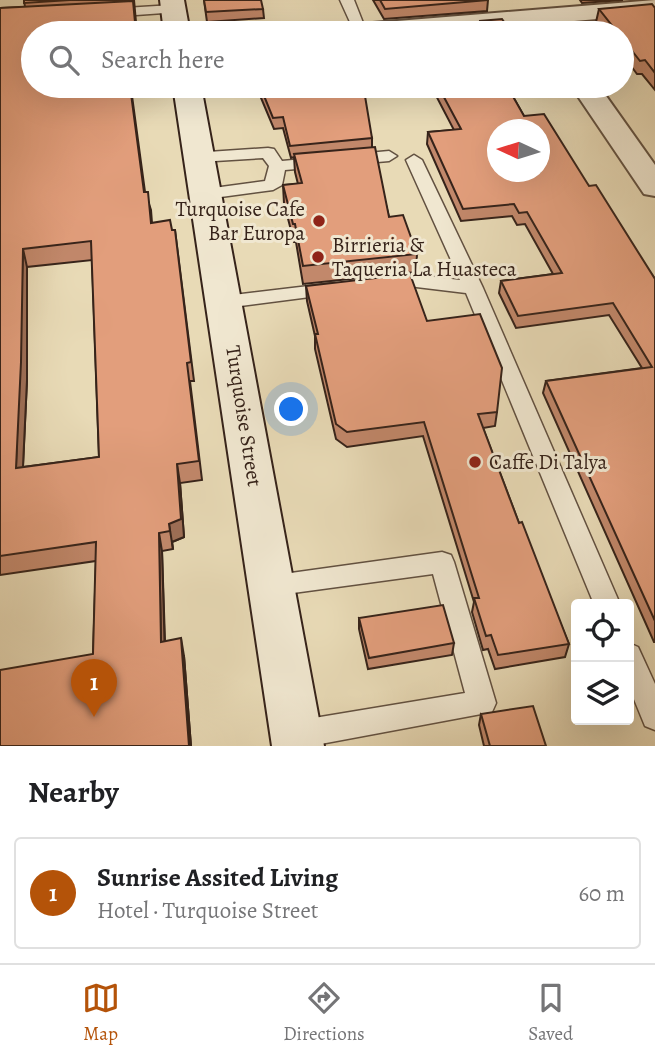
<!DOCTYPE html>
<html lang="en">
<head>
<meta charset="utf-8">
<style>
  body { margin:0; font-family:Alegreya,serif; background:#f6f6f6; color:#202124 }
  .controls { position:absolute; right:21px; bottom:21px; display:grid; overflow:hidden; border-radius:7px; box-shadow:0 7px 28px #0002 }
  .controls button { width:63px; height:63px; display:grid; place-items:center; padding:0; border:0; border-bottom:2px solid #e0e0e0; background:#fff; color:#202124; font:35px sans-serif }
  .compass { position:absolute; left:487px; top:119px; width:63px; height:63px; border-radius:50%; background:#fff; box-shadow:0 7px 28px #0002; rotate:274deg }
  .you { position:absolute; left:292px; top:410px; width:24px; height:24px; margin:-18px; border:5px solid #fff; border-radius:50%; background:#1a73e8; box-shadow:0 0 0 10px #1a73e833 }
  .badge { display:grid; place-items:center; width:46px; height:46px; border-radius:50%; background:#b45309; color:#fff; font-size:23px; font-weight:700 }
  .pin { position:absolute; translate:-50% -58px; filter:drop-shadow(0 2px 4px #0008) }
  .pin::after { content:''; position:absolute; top:37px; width:24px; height:21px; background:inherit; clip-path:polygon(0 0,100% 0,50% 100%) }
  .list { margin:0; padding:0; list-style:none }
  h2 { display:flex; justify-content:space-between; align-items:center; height:91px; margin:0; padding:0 28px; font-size:30px }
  h2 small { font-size:23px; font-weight:400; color:#757577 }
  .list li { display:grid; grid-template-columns:46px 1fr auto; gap:21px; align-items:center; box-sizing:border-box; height:112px; margin:0 14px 14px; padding:0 14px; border:2px solid #e0e0e0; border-radius:7px }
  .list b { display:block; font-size:26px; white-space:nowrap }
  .list p { margin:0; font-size:23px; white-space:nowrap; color:#757577 }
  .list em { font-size:23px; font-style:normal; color:#757577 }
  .icon { flex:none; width:38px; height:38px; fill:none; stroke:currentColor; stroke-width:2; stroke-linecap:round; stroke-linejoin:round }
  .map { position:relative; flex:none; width:655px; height:746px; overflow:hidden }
  .search { position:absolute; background:#fff; box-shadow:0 7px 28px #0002; left:21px; right:21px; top:21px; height:77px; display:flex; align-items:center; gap:18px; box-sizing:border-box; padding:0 24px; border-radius:38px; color:#757577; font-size:26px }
  .sheet { height:217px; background:#fff }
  nav { display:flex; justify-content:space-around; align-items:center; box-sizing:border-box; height:98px; border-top:2px solid #e0e0e0; background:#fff; font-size:19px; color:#757577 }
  nav a { display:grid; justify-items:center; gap:4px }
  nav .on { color:#b45309 }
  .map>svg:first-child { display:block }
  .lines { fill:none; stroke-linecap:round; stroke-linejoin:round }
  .service-casing { stroke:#625141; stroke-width:3 }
  .minor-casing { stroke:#625141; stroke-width:4 }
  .secondary-casing { stroke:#36231a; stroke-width:4 }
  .service { fill:#f0e7d0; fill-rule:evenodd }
  .minor { fill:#f0e7d0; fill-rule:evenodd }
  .secondary { fill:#f0e7d0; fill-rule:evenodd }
  .wall { fill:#c2886b; stroke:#36231a; stroke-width:2; fill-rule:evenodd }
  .shaded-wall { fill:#9e6f57; stroke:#36231a; stroke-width:2 }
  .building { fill:#e29e7c; stroke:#36231a; stroke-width:2; fill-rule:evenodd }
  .poi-dot { fill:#8f2418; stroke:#f0e7d0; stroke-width:2.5 }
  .labels { text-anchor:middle; stroke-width:6; stroke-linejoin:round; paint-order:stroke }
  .poi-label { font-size:21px; fill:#36231a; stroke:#f0e7d0; text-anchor:start }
  .street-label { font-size:21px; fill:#36231a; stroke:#f0e7d0 }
</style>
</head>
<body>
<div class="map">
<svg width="655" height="746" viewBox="0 0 655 746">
  <rect width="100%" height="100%" fill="#e8dab6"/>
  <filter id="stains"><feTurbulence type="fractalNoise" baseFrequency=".00286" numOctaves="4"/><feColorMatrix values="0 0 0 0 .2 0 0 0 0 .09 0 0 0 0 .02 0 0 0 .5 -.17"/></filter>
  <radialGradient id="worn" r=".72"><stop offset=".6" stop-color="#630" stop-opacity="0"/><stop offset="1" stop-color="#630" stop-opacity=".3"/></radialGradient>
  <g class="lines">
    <!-- service casing -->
    <g class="service-casing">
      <path id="service" d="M340 0H354L367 33H355Z
        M173 5 180 9 178 12 108 17 101 13 108 9Z
        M268 148 274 149 282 161 389 151 397 156 389 161 285 170 282 185 273 190 206 199 197 194 206 189 265 181 269 166 263 158 199 162 193 161 191 157 193 153Z
        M414 155 422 160 483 288 620 604H594L466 293 408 286 377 287 374 283 377 279 408 274 460 280 406 160Z
        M334 283 341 285 344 289 341 293 225 308 218 307 215 302 218 297 225 296Z
        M442 552 451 555 454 562 496 703 492 712 310 746 286 745 282 735 286 725 296 721 465 693 433 574 271 596 262 593 258 585 262 577Z
        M629 643 638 647 655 684V730L645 726 629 687Z"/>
    </g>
    <!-- minor casing -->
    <g class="minor-casing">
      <path id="minor" d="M655 0V14L436 33H335L339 28 348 25Z
        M571 86H599L655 165V196L644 194Z"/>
    </g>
    <!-- secondary casing -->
    <g class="secondary-casing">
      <path id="secondary" d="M160 0H184L190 33H164Z
        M173 86H201L324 746H272Z"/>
    </g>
    <!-- service -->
    <use href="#service" class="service"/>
    <!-- minor -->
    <use href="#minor" class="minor"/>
    <!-- secondary -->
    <use href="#secondary" class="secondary"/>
  </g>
  <!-- wall -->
  <path class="wall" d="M24 0H134L137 33H33V86H147L148 95 132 96 145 192 151 210 152 223 172 230H175L194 381H190L202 480 180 483 184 537 172 542 173 549 162 551 165 641 184 656 191 746H0L93 654 96 561 0 575V8L25 7ZM92 260 99 457 23 467 27 380V267Z
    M204 0 263 9 264 18 207 22Z
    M373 0H488L487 11 384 19Z
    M580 0H623L582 3Z
    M655 8V90L642 74H637L622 54V33H605L596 22 599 9Z
    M256 86H347L372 138V148L389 217 417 254 416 272 303 284 296 242H294L284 203 283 185 298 184 295 172 294 157 291 158 283 128 274 129Z
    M431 86H507L524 116 589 186 655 279V642H654L543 393 546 381 642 368 609 315 516 328 499 293 501 281 553 274 525 224 517 225 512 216 461 221 427 144 428 132 454 130Z
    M306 286 427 321 497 412 495 426 483 428 519 523 569 644 565 657 495 669 488 649 483 650 472 612 474 602 423 436 347 447 336 439 315 349V336L307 301Z
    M359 618 454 643 452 655 368 669 359 629Z
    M481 714 546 746H484L479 725Z"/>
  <!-- shaded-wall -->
  <path class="shaded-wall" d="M23 249 27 267V380L22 487 16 468Z
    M177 464 180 483 184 537 172 542 173 549 169 524Z
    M159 533 162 551 165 659 161 642Z
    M181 638 184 656 191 746H189Z"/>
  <!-- building -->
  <path class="building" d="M24 0H70L24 3Z
    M204 0H261L263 9 206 12Z
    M380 0H488L385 9Z
    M133 1 136 33H33V86H130L144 192H148L151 223 170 220 172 230H175L191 362 187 363 199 461 177 464 181 519 169 524 170 531 159 533 161 642 181 638 189 746H0V670L93 654 96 542 0 556V8ZM91 241 99 457 16 468 21 362 23 249Z
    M652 4 655 8V73L645 60 640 61 622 38V33H618L599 9Z
    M502 19 512 33H481L480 21Z
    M260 86H347L349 90H364L372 138 290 146 283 117 273 118Z
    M438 86H507L524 116 544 114 589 186 596 185 655 279V621L546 381 652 367 613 303 518 316 501 281 562 273 527 212 519 213 514 204 463 209 428 132 461 129ZM498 130H540V172H498Z
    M375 147 389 217 403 215 417 254 303 266 295 224H293L283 185 302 183 294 154Z
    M410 274 427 321 480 314 502 368 497 412 478 414 519 523 522 522 569 644 498 655 491 635 486 636 474 598H479L424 422 347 432 336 424 315 334H318L306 286Z
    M443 605 454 643 369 658 359 618Z
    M533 706 546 746H490L481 714Z"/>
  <!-- markers -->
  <g class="poi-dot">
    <circle cx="319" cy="221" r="7"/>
    <circle cx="318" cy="257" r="7"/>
    <circle cx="475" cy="462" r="7"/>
  </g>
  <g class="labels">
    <!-- poi labels -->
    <g class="poi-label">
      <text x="305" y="216" text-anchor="end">Turquoise Cafe<tspan x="305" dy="24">Bar Europa</tspan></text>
      <text x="332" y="252">Birrieria &amp;<tspan x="332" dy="24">Taqueria La Huasteca</tspan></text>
      <text x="489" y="469">Caffe Di Talya</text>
    </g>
    <!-- street labels -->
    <g class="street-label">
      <text transform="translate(244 416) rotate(81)" y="7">Turquoise Street</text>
    </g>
  </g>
  <rect width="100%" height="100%" filter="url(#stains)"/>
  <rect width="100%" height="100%" fill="url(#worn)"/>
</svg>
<div class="controls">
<button><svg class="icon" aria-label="locate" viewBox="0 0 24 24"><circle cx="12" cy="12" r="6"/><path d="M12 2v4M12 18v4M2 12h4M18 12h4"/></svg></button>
<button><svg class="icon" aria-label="layers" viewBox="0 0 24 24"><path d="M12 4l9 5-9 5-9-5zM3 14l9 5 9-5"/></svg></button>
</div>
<svg class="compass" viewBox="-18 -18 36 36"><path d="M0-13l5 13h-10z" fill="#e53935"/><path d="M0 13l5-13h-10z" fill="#757577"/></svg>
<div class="you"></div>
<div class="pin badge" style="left:94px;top:717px">1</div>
<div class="search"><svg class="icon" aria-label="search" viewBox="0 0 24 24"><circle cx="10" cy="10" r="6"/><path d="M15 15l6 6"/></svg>Search here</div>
</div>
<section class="sheet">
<h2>Nearby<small></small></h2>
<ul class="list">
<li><span class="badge">1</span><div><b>Sunrise Assited Living</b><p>Hotel · Turquoise Street</p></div><em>60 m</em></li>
</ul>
</section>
<nav>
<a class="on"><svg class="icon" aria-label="map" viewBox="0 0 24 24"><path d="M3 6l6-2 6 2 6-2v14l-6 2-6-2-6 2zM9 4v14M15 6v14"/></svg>Map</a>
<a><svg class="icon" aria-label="directions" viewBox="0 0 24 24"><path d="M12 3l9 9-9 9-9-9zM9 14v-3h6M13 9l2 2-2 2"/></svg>Directions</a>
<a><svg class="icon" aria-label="saved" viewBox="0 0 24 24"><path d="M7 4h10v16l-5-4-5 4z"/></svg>Saved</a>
</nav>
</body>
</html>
